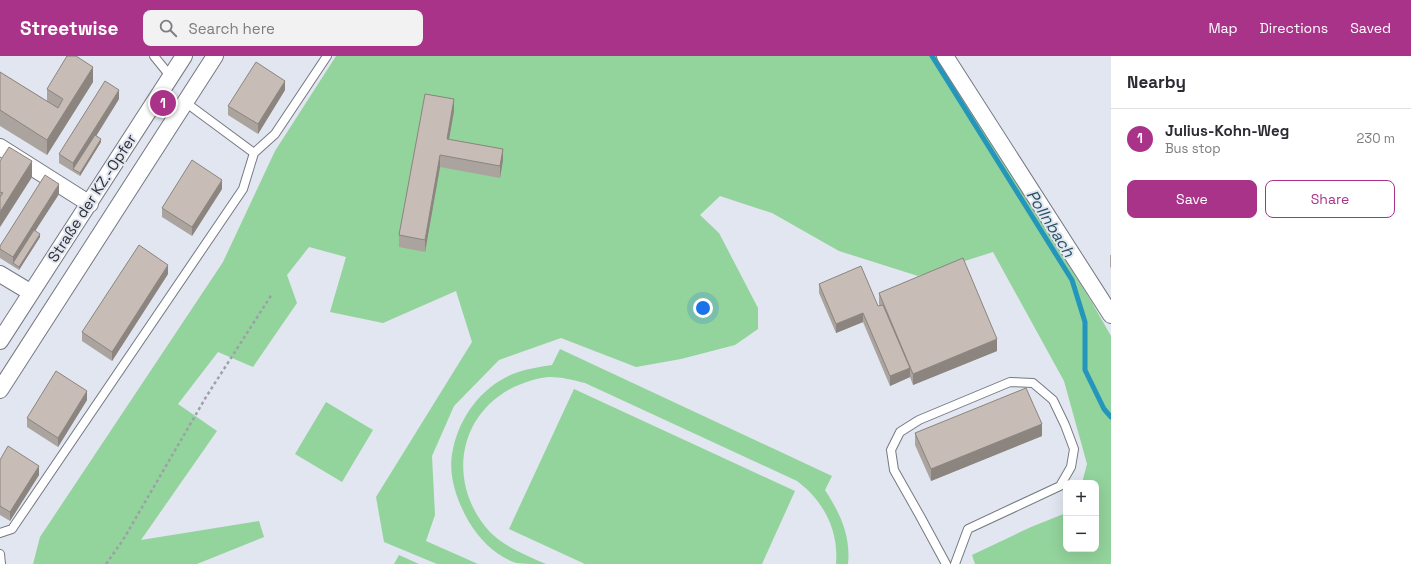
<!DOCTYPE html>
<html lang="en">
<head>
<meta charset="utf-8">
<style>
  body { margin:0; font-family:"Space Grotesk",sans-serif; background:#f2f2f3; color:#2b2b33 }
  .controls { position:absolute; right:12px; bottom:12px; display:grid; overflow:hidden; border-radius:8px; box-shadow:0 4px 16px #0002 }
  .controls button { width:36px; height:36px; display:grid; place-items:center; padding:0; border:0; border-bottom:1px solid #e1e1e2; background:#fff; color:#2b2b33; font:20px sans-serif }
  .you { position:absolute; left:703px; top:252px; width:14px; height:14px; margin:-10px; border:3px solid #fff; border-radius:50%; background:#1a73e8; box-shadow:0 0 0 6px #1a73e833 }
  .badge { display:grid; place-items:center; width:26px; height:26px; border-radius:50%; background:#aa338a; color:#fff; font-size:13px; font-weight:700 }
  .pin { position:absolute; translate:-50% -50%; border:2px solid #fff; box-shadow:0 1px 4px #0006 }
  .list { margin:0; padding:0; list-style:none }
  h2 { display:flex; justify-content:space-between; align-items:center; height:52px; margin:0; padding:0 16px; font-size:17px }
  h2 small { font-size:13px; font-weight:400; color:#7c7c81 }
  .list li { display:grid; grid-template-columns:26px 1fr auto; gap:12px; align-items:center; box-sizing:border-box; height:60px; padding:0 16px; border-top:1px solid #e1e1e2 }
  .list b { display:block; font-size:15px; white-space:nowrap }
  .list p { margin:0; font-size:13px; white-space:nowrap; color:#7c7c81 }
  .list em { font-size:13px; font-style:normal; color:#7c7c81 }
  .actions { display:flex; gap:8px; padding:12px 16px }
  .actions a { flex:1; padding:9px 0; border:1px solid #aa338a; border-radius:8px; text-align:center; font-size:14px; color:#aa338a }
  .actions .main { background:#aa338a; color:#fff }
  .icon { flex:none; width:22px; height:22px; fill:none; stroke:currentColor; stroke-width:2; stroke-linecap:round; stroke-linejoin:round }
  .map { position:relative; flex:none; width:1111px; height:508px; overflow:hidden }
  header { display:flex; align-items:center; gap:24px; box-sizing:border-box; height:56px; padding:0 20px; background:#aa338a; color:#fff }
  header strong { font-size:19px }
  nav { display:flex; gap:22px; margin-inline-start:auto; font-size:14px }
  .search { width:280px; height:36px; background:#f2f2f3; display:flex; align-items:center; gap:10px; box-sizing:border-box; padding:0 14px; border-radius:8px; color:#7c7c81; font-size:15px }
  main { display:flex }
  aside { flex:1; background:#fff }
  .map>svg:first-child { display:block }
  .green { fill:#93d39c }
  .lines { fill:none; stroke-linecap:round; stroke-linejoin:round }
  .stream { stroke:#2596bb; stroke-width:5 }
  .service-casing { stroke:#767982; stroke-width:10 }
  .minor-casing { stroke:#767982; stroke-width:18 }
  .path { stroke:#9da0a8; stroke-width:2.5; stroke-dasharray:3 3; stroke-linecap:butt }
  .service { stroke:#fff; stroke-width:8 }
  .minor { stroke:#fff; stroke-width:16 }
  .wall { fill:#aba39d }
  .shaded-wall { fill:#8b847f }
  .building { fill:#c7bdb6; stroke:#8b847f }
  .labels { text-anchor:middle; stroke-width:4; stroke-linejoin:round; paint-order:stroke }
  .street-label { font-size:15px; fill:#2d2f33; stroke:#e2e6f0 }
  .water-label { font-size:16px; font-style:italic; fill:#245061; stroke:#e2e6f0 }
</style>
</head>
<body>
<header>
<strong>Streetwise</strong>
<div class="search"><svg class="icon" aria-label="search" viewBox="0 0 24 24"><circle cx="10" cy="10" r="6"/><path d="M15 15l6 6"/></svg>Search here</div>
<nav><a>Map</a><a>Directions</a><a>Saved</a></nav>
</header>
<main>
<div class="map">
<svg width="1111" height="508" viewBox="0 0 1111 508">
  <rect width="100%" height="100%" fill="#e2e6f0"/>
  <!-- green -->
  <path class="green" d="M336 0H939L1091 245 1111 280V508H975L972 499 1031 471 1066 457V493H1096V427H1082L1087 408 1064 325 993 196 918 220 839 195 772 157 720 140 700 159 719 177 758 252V273L735 289 681 303 636 311 561 282 499 304 454 350 432 400 435 459 426 485 478 508H437L384 486 376 441 472 286 456 235 383 267 330 256 346 201 309 191 287 219 297 247 253 311 218 296 178 348 217 375 141 484 259 465 264 481 197 508H33L40 481 223 206 275 95Z
    M560 293 832 420 825 434C840 457 851 480 848 508H836C839 475 824 445 797 425L585 327C573 324 562 321 549 321 537 322 525 326 514 331 457 359 447 428 489 475 504 491 526 499 546 508 537 508 525 508 516 507 496 500 480 484 469 466 457 445 447 418 453 393 460 360 482 331 513 318 525 313 539 311 552 309Z
    M574 333 795 435 762 508H585L509 473Z
    M326 346 373 374 342 426 295 398Z
    M399 499 419 508H394Z"/>
  <g class="lines">
    <!-- stream -->
    <path class="stream" d="M932 0 1072 224 1085 266V314L1104 353 1111 361"/>
    <!-- service casing -->
    <g class="service-casing">
      <path id="service" d="M154 0 171 21
        M185 46 254 97
        M0 477 12 473 243 133 254 97 275 78 327 0
        M0 498 1 508
        M946 508 920 460 894 414 891 394 900 376 919 364 1010 326 1033 327 1053 344 1065 369 1074 393 1071 411 1060 430 968 473 955 508"/>
    </g>
    <!-- minor casing -->
    <g class="minor-casing">
      <path id="minor" d="M945 0 1111 259
        M0 91 90 148
        M0 218 30 236
        M0 285 184 0
        M0 334 215 0"/>
    </g>
    <!-- path -->
    <path class="path" d="M106 508 123 484 206 341 272 238"/>
    <!-- service -->
    <use href="#service" class="service"/>
    <!-- minor -->
    <use href="#minor" class="minor"/>
  </g>
  <!-- wall -->
  <path class="wall" d="M0 16 47 45V33L93 26 47 99 0 70Z
    M285 34 258 78 228 59V50Z
    M119 43 96 80 101 86 80 120 59 107V98Z
    M454 55 449 83 503 104 500 122 440 111 425 196 399 191V179Z
    M0 105 32 121 0 171Z
    M222 133 192 180 162 161V152Z
    M59 138 35 174 40 181 19 214 0 202V190Z
    M1110 199H1111V212L1110 211Z
    M168 218 112 305 82 285V276Z
    M819 228 878 250H880L879 248V237L997 295 913 329 910 321 890 330 863 266 836 277 819 237Z
    M87 344 58 391 27 371V362Z
    M915 377 1042 380 931 425 915 389Z
    M0 404 39 419 10 465 0 459Z"/>
  <!-- shaded-wall -->
  <path class="shaded-wall" d="M93 11V26L47 99V84Z
    M285 25V34L258 78V68Z
    M119 34V43L75 114 73 113V107Z
    M454 43V55L447 94V83Z
    M101 83V86L80 120V117Z
    M503 93V104L500 122V110Z
    M440 99V111L425 196V184Z
    M32 105V121L0 171V156Z
    M222 124V133L192 180V171Z
    M59 128V138L14 208 13 207V201Z
    M40 178V181L19 214V211Z
    M168 209V218L112 305V296Z
    M863 257V266L836 277V268Z
    M997 283V295L913 329V318Z
    M910 312V321L890 330V320Z
    M87 335V344L58 391V382Z
    M1042 368V380L931 425V413Z
    M39 410V419L10 465V456Z"/>
  <!-- building -->
  <path class="building" d="M67 0H76L93 11 47 84 0 54V16L58 52 63 43 47 33Z
    M256 6 285 25 258 68 228 50Z
    M105 25 119 34 73 107 59 98Z
    M425 38 454 43 447 83 503 93 500 110 440 99 425 184 399 179Z
    M95 79 101 83 80 117 73 113Z
    M9 91 32 105 0 156V141L3 137 0 136V105Z
    M192 104 222 124 192 171 162 152Z
    M45 119 59 128 13 201 0 193V190Z
    M34 174 40 178 19 211 13 207Z
    M139 189 168 209 112 296 82 276Z
    M963 202 997 283 913 318 879 237Z
    M861 210 878 250 883 249 910 312 890 320 863 257 836 268 819 228Z
    M56 315 87 335 58 382 27 362Z
    M1026 332 1042 368 931 413 915 377Z
    M8 390 39 410 10 456 0 450V404Z"/>
  <g class="labels">
    <!-- street labels -->
    <g class="street-label">
      <text transform="translate(92 142) rotate(-57)" y="5">Straße der KZ.-Opfer</text>
    </g>
    <!-- water labels -->
    <g class="water-label">
      <text transform="translate(1051 167) rotate(58)" y="6">Pollnbach</text>
    </g>
  </g>
</svg>
<div class="controls">
<button>+</button>
<button>−</button>
</div>
<div class="you"></div>
<div class="pin badge" style="left:163px;top:47px">1</div>
</div>
<aside>
<h2>Nearby<small></small></h2>
<ul class="list">
<li><span class="badge">1</span><div><b>Julius-Kohn-Weg</b><p>Bus stop</p></div><em>230 m</em></li>
</ul>
<div class="actions"><a class="main">Save</a><a>Share</a></div>
</aside>
</main>
</body>
</html>
